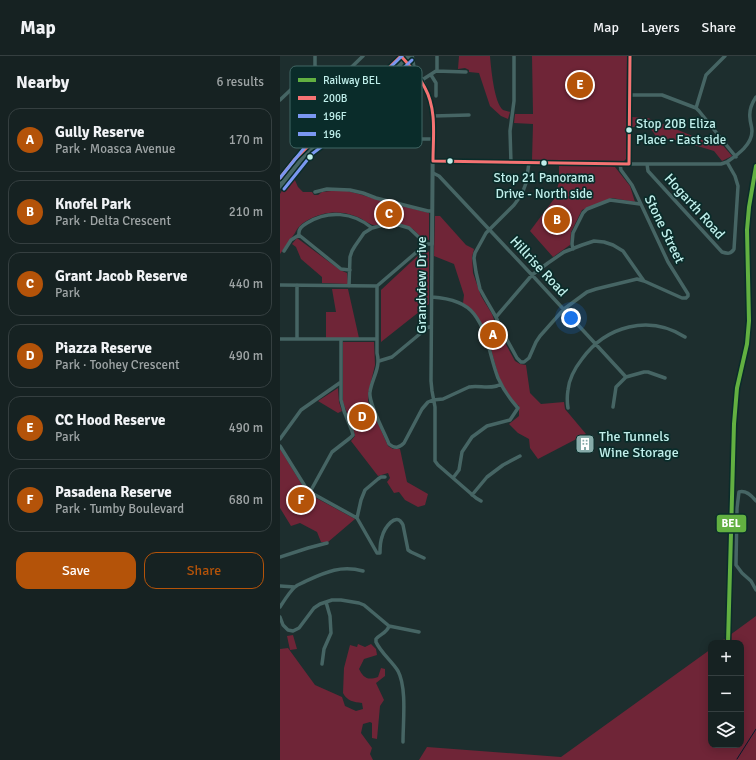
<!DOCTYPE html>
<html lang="en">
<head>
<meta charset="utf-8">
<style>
  body { margin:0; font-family:Signika,sans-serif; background:#232f2f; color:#f1f3f6 }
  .controls { position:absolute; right:12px; bottom:12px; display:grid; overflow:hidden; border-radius:8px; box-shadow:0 2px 10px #0003 }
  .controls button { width:36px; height:36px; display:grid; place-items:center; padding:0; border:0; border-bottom:1px solid #353f40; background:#162222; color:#f1f3f6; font:20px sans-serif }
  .you { position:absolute; left:291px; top:262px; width:14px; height:14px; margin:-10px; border:3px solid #fff; border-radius:50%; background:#1a73e8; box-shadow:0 0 0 6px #1a73e833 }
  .badge { display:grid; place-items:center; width:26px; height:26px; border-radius:50%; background:#b45309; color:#fff; font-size:13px; font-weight:700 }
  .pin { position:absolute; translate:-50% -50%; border:2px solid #fff; box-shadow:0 1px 4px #0006 }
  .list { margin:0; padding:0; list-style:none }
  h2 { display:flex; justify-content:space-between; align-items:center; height:52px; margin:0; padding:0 16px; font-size:17px }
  h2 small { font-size:13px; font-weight:400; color:#9ea4a5 }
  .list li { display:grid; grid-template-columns:26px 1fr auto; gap:12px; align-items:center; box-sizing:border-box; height:64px; margin:0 8px 8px; padding:0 8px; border:1px solid #353f40; border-radius:12px }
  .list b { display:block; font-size:15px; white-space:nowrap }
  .list p { margin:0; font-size:13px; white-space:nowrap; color:#9ea4a5 }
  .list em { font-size:13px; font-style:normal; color:#9ea4a5 }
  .actions { display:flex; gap:8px; padding:12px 16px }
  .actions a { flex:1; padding:9px 0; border:1px solid #b45309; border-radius:12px; text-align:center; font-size:14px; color:#b45309 }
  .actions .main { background:#b45309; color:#fff }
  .icon { flex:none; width:22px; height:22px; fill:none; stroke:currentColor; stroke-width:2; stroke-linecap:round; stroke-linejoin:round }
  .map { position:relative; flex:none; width:476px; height:704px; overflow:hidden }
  header { display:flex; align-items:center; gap:24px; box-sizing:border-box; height:56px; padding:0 20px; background:#162222; border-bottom:1px solid #353f40 }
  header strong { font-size:19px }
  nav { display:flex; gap:22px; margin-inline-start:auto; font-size:14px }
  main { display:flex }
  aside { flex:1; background:#162222 }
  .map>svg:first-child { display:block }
  .green { fill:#6f2537 }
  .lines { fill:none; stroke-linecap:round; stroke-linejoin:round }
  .stream { stroke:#061a2d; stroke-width:1 }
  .minor { stroke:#466564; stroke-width:3.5 }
  .tertiary { stroke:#466564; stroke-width:4 }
  .secondary { stroke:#466564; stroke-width:5 }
  .bus-1-casing { stroke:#0a2c2a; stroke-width:6 }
  .bus-2-casing { stroke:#0a2c2a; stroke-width:6 }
  .bus-3-casing { stroke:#0a2c2a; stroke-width:6 }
  .bus-1 { stroke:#f57373; stroke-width:3 }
  .bus-2 { stroke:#7a97f1; stroke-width:3 }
  .bus-3 { stroke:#7a97f1; stroke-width:3 }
  .rail-1-casing { stroke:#0a2c2a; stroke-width:7 }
  .rail-1 { stroke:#62b041; stroke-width:4 }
  .bus-dot { fill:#c0efeb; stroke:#0a2c2a; stroke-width:1.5 }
  .labels { text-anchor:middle; stroke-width:3.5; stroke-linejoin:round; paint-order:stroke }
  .bus-label { font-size:13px; fill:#c0efeb; stroke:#0a2c2a; text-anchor:start }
  .street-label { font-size:14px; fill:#c0efeb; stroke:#0a2c2a }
  .poi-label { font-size:14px; fill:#c0efeb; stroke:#0a2c2a; text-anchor:start }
  .key { fill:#0a2c2a; stroke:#416664; stroke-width:1 }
  .key-label { font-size:11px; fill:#c0efeb }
  .line-badge { stroke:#0a2c2a; stroke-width:1.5 }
  .badge-label { font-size:11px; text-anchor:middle; font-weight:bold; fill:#fff }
</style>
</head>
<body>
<header>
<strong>Map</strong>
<nav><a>Map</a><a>Layers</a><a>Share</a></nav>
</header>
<main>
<aside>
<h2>Nearby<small>6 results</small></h2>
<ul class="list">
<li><span class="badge">A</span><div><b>Gully Reserve</b><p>Park · Moasca Avenue</p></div><em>170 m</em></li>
<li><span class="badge">B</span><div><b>Knofel Park</b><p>Park · Delta Crescent</p></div><em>210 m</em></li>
<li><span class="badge">C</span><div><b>Grant Jacob Reserve</b><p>Park</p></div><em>440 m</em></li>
<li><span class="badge">D</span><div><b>Piazza Reserve</b><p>Park · Toohey Crescent</p></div><em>490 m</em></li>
<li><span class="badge">E</span><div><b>CC Hood Reserve</b><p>Park</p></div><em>490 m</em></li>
<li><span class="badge">F</span><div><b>Pasadena Reserve</b><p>Park · Tumby Boulevard</p></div><em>680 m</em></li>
</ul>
<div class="actions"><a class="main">Save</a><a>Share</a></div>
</aside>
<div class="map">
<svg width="476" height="704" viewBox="0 0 476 704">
  <rect width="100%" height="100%" fill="#1d2e2e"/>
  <!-- green -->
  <path class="green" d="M179 0H210C211 11 214 47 223 54 225 55 228 55 230 56L228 63 221 60 210 50 199 17 189 16V14L185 12 178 13Z
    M252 0H347L346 103 344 105 252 104 253 68 234 67 235 58H253Z
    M352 61 368 62 435 89 439 85 452 100 442 105 434 95 401 85 376 81C370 68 365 71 352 71Z
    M279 110H330L335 111 350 130 355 146 332 142 302 154 291 176 290 189 273 201 250 175 274 143 279 126Z
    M13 120 18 131 23 136H32L34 139H38L42 136 51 135H67L79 138 95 143 149 157V184C138 183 137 173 127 170 120 167 113 166 106 167 102 168 98 170 94 169 90 169 80 161 75 160 59 154 42 156 28 164 22 167 18 171 15 177L0 198V138L4 131Z
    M155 160H160L186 189 194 193 192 201 193 217 201 240 212 258 217 272 235 305 240 308 246 309 250 337 261 348 284 346 285 353 306 378 258 403 250 392 249 383 238 377 229 368 239 360V350L232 344 227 337 219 322 209 286 192 255 183 247 184 239 174 208 154 200Z
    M17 182 60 214 67 217 68 228 42 227V221L21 203 16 191 12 188Z
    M145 193 149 196V248L101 286V234Z
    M52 233H68L79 282H46V256H56Z
    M63 286H94L95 309 89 334 88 345 108 390 113 393H120L127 426 148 438 145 449 138 451 125 444 119 436 114 437 107 426 110 422 108 417 98 420 71 385 75 380 74 376 63 346Z
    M58 332 59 346 62 355 58 357 38 345Z
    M0 393 27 437 75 463 48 486H41L37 476 20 467 11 470 0 452Z
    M476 560V704H139L147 691 281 701 431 593V689H461V587H439Z
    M13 579 17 593 10 594 7 580Z
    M78 588 85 591 91 588 96 593 97 599 84 603 79 613C83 621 87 625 98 621L101 612 105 613V620L96 627 104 644 100 650 97 683 92 682V667L90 666 83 668 81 677 92 692 90 698 93 704H0V593L8 592 35 629 62 641 65 650 76 655 83 653 82 647C74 646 67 645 63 637L64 612 70 589 77 591Z"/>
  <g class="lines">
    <!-- stream -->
    <path class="stream" d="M457 703 476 673"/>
    <!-- minor -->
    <path class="minor" d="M157 0V15
      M35 11 38 12 74 48
      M151 19 156 27V40
      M142 24 156 15 186 16
      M54 28 83 0
      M350 39H382L416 52 419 55 456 101
      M0 44 35 11V0
      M416 52 426 19 445 0
      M153 60 189 59
      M68 69 78 78 92 83H153
      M231 107 230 75 234 45V0
      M249 107 246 127 242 138 234 149 206 177 195 197 194 202 196 216 200 233 205 242 216 261 221 273 237 302 241 306H244L249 302 256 286 260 280 284 253 307 236 316 233 357 223 364 225 402 242H406L408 240V238L388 206 352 129 341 114 340 108
      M349 108H441L447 106
      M367 108 368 115 442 196C448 198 451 198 454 193L458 130 455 120 447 106C457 99 472 89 472 75 472 71 470 66 470 62 469 55 472 47 476 41
      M153 117 159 120 252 219 346 321
      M35 136 47 133 70 134 83 137 96 142 148 155H152
      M19 179 61 213 70 214
      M293 193 292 188 293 177 303 157 307 153 330 144 360 148
      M4 195 11 184 19 179C18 173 22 170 27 167 48 154 73 156 92 172
      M0 229 97 230 146 188H152L151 325 152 335 155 351V405L158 409 196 442 201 445
      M69 230 70 201 72 195 75 190 84 177 92 172 107 168 119 169 129 172 146 188
      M97 230V297C101 312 92 322 90 336 88 347 105 377 109 388 115 393 119 392 124 387L142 353 148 346 153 344 163 343 189 331C199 329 212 334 221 328
      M152 241C166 242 185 246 194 258 208 276 210 302 218 322 223 333 229 342 237 351L238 352 230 364 207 370 192 381 182 396 179 414 173 422
      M216 261 252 219 268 207 284 196 302 189 314 185 324 186 333 189 343 195 364 225
      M0 283H97
      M17 283V229
      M99 305 112 301 147 272 151 270
      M333 351 336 331 346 321 364 316H368L385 322
      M288 352C287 346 287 340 288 334 289 323 295 312 302 303 326 270 369 258 405 281
      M0 383 21 354 61 326
      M0 390 28 435 77 462 97 497H100C100 492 100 486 102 481 104 473 116 454 123 469L128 494 131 496 144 502
      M30 436 52 396 70 382 73 379 72 375 64 355 61 344V283
      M192 439 207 421 223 409 240 400
      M476 445C472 440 466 434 459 436L457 452 456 509 462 517 471 525 476 534
      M77 462 81 444 85 434 98 423 101 421H105
      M0 501 28 492 47 487
      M0 530 15 531
      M0 551C4 545 10 535 15 531 18 528 23 527 26 525 46 516 61 509 83 515
      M0 561 3 569 8 574 13 575 19 572 34 552 40 548 52 544H61L79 547 84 549 109 570 139 576
      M109 570C107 577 100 578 96 583V586C101 597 112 605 118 615 127 632 123 666 123 686
      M42 608 44 593 51 577 50 560 46 546"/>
    <!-- tertiary -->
    <path class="tertiary" d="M132 0 134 13
      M124 3 142 24 148 37 153 60 152 188
      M153 105 349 108 350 0"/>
    <!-- secondary -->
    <path class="secondary" d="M0 122 15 103 34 84 122 0
      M0 130 21 103 29 94 42 84 129 0"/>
    <!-- bus-1 casing -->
    <g class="bus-1-casing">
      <path id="bus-1" d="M153 105 349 108
        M349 108 350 0
        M0 122 15 103 121 0C130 10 139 20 145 32 157 54 153 81 153 105"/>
    </g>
    <!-- bus-2 casing -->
    <g class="bus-2-casing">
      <path id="bus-2" d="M4 133 32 98 45 88 132 4"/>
    </g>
    <!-- bus-3 casing -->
    <g class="bus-3-casing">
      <path id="bus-3" d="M0 122 25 91 39 80 122 0"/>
    </g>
    <!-- bus-1 -->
    <use href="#bus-1" class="bus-1"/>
    <!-- bus-2 -->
    <use href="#bus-2" class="bus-2"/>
    <!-- bus-3 -->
    <use href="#bus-3" class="bus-3"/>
    <!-- rail-1 casing -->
    <g class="rail-1-casing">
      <path id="rail-1" d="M448 587 454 368 457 332 467 288 469 265 467 174 469 151 476 110"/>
    </g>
    <!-- rail-1 -->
    <use href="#rail-1" class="rail-1"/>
  </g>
  <!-- icons -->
  <defs>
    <g id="building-square" transform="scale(1)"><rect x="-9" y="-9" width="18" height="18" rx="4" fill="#87aba9" stroke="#0a2c2a"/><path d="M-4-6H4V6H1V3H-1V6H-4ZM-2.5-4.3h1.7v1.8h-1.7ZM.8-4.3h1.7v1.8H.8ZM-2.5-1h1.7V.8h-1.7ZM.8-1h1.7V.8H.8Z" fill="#fff"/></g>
  </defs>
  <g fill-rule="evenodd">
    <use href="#building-square" x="305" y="388"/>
  </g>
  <!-- markers -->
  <g class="bus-dot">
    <circle cx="349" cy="74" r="3.5"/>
    <circle cx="30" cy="101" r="3.5"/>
    <circle cx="170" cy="105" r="3.5"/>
    <circle cx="264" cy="107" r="3.5"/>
  </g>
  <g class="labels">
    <!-- bus labels -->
    <g class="bus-label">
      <text x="356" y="72">Stop 20B Eliza<tspan x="356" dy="16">Place - East side</tspan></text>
      <text x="264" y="126" text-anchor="middle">Stop 21 Panorama<tspan x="264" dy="16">Drive - North side</tspan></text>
    </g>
    <!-- street labels -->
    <g class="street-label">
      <text transform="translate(415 150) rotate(48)" y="5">Hogarth Road</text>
      <text transform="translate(385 173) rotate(64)" y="5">Stone Street</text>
      <text transform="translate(259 210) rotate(47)" y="5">Hillrise Road</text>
      <text transform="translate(141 229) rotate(-90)" y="5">Grandview Drive</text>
    </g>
    <!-- poi labels -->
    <g class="poi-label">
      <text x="319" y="385">The Tunnels<tspan x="319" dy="16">Wine Storage</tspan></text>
    </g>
  </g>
  <!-- legend -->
  <rect x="10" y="10" width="132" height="82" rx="6" class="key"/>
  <rect x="18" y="22" width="18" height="4" fill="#62b041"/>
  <rect x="18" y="40" width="18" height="4" fill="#f57373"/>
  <rect x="18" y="58" width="18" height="4" fill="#7a97f1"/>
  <rect x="18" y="76" width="18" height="4" fill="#7a97f1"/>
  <g class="key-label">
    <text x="43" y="28">Railway BEL</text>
    <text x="43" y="46">200B</text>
    <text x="43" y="64">196F</text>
    <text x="43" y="82">196</text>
  </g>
  <rect class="line-badge" x="436" y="458" width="31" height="19" rx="4" fill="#62b041"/>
  <g class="badge-label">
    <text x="451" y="471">BEL</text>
  </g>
</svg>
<div class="controls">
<button>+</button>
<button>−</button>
<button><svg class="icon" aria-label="layers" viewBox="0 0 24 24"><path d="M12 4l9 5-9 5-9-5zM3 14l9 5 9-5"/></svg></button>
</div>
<div class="you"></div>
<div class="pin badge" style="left:213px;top:279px">A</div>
<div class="pin badge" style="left:277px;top:164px">B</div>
<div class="pin badge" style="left:109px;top:158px">C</div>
<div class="pin badge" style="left:82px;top:361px">D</div>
<div class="pin badge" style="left:300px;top:29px">E</div>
<div class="pin badge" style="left:21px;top:444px">F</div>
</div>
</main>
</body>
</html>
